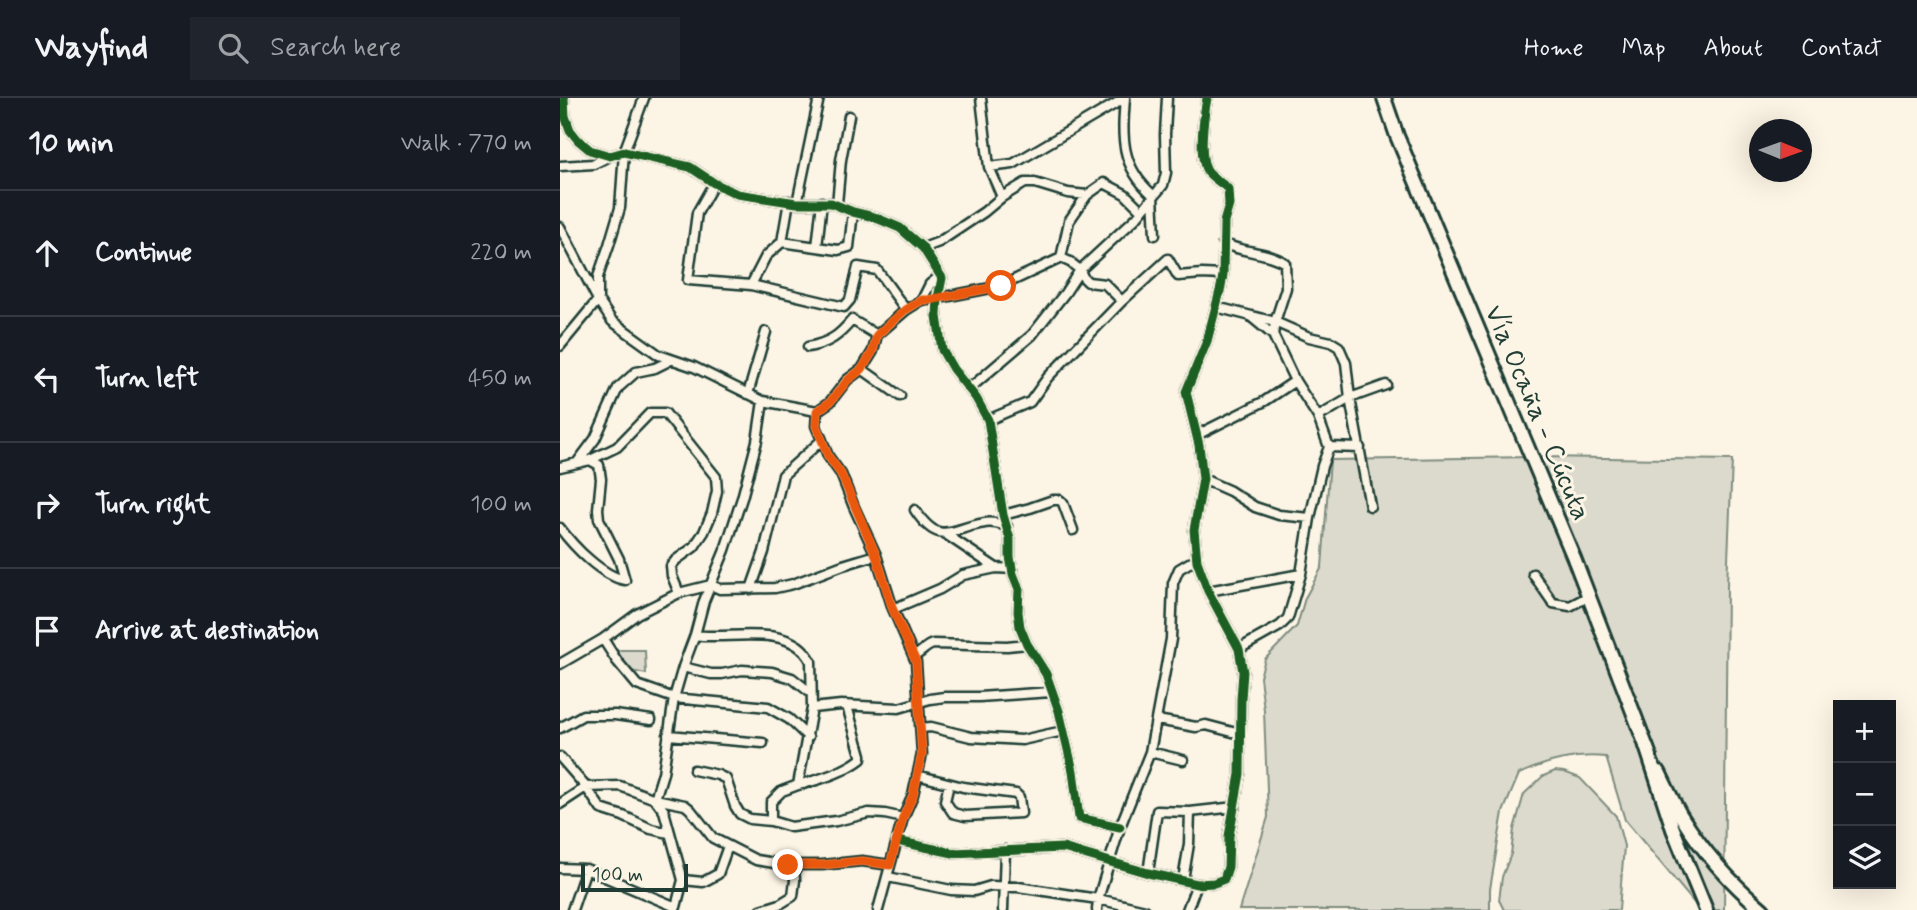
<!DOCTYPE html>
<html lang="en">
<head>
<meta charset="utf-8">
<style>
  body { margin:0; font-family:Mynerve,sans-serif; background:#20242c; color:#f1f3f6 }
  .controls { position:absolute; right:21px; bottom:21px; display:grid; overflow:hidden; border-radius:0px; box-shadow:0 7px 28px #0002 }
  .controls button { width:63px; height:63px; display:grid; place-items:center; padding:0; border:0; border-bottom:2px solid #363941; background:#171b24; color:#f1f3f6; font:35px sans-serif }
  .compass { position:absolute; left:1189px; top:21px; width:63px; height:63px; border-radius:50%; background:#171b24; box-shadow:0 7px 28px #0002; rotate:91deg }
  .scale { position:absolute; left:21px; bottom:18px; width:107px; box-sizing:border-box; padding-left:7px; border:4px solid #1f3d34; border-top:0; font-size:19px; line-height:24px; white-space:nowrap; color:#1f3d34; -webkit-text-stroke:5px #fcf5e5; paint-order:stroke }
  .stop { position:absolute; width:21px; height:21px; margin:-16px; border:5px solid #ea580c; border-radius:50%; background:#fff }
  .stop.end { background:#ea580c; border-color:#fff; box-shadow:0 2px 7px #0008 }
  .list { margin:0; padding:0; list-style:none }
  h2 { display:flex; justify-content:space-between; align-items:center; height:91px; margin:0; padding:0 28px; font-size:30px }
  h2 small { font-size:23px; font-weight:400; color:#9ea1a6 }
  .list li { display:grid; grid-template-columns:46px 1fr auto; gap:21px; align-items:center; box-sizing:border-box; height:126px; padding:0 28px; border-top:2px solid #363941 }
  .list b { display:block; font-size:26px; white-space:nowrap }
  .list em { font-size:23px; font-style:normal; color:#9ea1a6 }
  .icon { flex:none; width:38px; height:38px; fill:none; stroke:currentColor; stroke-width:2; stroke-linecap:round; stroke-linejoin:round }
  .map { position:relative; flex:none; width:1357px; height:812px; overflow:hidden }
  header { display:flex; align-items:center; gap:42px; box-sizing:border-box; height:98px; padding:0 35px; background:#171b24; border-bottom:2px solid #363941 }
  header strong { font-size:33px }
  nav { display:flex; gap:38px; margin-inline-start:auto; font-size:24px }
  .search { width:490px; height:63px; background:#20242c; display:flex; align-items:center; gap:18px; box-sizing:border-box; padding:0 24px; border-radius:0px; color:#9ea1a6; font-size:26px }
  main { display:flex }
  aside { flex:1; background:#171b24 }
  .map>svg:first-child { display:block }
  .green { fill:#dcdacc; stroke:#7e8c80; stroke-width:2 }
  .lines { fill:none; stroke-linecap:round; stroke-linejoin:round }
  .minor-casing { stroke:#1f3d34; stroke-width:13 }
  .primary-casing { stroke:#1f3d34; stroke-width:18 }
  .trunk-casing { stroke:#1f3d34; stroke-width:18 }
  .minor { stroke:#fcf5e5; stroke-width:8 }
  .primary { stroke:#fcf5e5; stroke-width:12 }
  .trunk { stroke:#fcf5e5; stroke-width:12 }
  .cycleway-casing { stroke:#fcf5e5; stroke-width:13 }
  .cycleway { stroke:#1b5e20; stroke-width:9 }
  .route { stroke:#ea580c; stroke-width:9 }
  .labels { text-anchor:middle; stroke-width:6; stroke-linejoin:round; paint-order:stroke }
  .street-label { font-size:28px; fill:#1f3d34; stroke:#fcf5e5 }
</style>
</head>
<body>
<header>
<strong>Wayfind</strong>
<div class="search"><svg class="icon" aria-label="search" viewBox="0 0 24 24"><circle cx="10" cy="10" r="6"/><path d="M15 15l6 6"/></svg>Search here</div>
<nav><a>Home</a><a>Map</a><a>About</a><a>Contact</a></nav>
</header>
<main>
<aside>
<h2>10 min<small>Walk · 770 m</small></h2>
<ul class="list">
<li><svg class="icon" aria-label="ahead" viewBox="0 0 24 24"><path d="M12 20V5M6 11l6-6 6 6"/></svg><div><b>Continue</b></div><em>220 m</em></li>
<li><svg class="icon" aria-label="left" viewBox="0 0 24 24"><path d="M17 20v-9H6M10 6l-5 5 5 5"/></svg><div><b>Turn left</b></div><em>450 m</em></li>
<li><svg class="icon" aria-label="right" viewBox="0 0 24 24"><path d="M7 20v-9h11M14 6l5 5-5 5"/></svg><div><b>Turn right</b></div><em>100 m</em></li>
<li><svg class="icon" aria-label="arrive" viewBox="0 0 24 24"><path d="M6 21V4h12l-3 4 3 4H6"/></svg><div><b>Arrive at destination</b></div></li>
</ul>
</aside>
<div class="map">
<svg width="1357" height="812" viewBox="0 0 1357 812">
  <rect width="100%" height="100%" fill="#fcf5e5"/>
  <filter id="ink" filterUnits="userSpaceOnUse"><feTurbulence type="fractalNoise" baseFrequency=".0143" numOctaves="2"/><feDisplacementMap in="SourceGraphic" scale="14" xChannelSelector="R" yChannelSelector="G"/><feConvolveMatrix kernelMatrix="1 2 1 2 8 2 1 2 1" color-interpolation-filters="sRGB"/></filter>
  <g filter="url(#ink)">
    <!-- green -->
    <path class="green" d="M981 359 1172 362 1167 487 1164 812H1140L1065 722 1046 659C1014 656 988 663 959 676L943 714 930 791V812H679L708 719 704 612 700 579 705 561 737 528 745 500 762 469 770 362Z
      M53 552H85L86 576 66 572Z
      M995 673 1004 674 1020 680 1056 718 1064 748 1059 812H944L939 802 942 779 951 756 954 731 964 696 983 678Z"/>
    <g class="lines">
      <!-- minor casing -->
      <g class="minor-casing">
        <path id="minor" d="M4 0 5 18 10 32 18 42 30 52 50 58 64 54 130 69 154 85 177 96 237 105H271L293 114 314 119 340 130 363 150 382 180 378 200 377 218 382 252 393 271 416 300 428 322 443 417 450 441V459L453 476 459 491 458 514 460 529 467 546 486 576 499 613 513 673 519 720 560 729
          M421 0 429 69 442 99
          M565 0C562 39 560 68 593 97L595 137
          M0 68 34 66 50 58
          M429 69 453 66 565 0
          M154 85 137 115 128 182 191 187 284 209 290 202 298 169 317 172 346 212
          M237 105 259 0
          M277 106 281 62 289 18
          M0 129 38 202 52 223 67 234 99 257 134 269 203 303 257 313 270 304 287 282 302 271 313 253 317 237 346 212 362 202 370 186 375 182 382 180
          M222 144 278 152 289 149 293 114
          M663 145C682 155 707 153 725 165L726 190 715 224 713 237
          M257 149 262 104
          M363 150 379 144 424 114 442 99 465 85H475L508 95 527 97 544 85 565 96 581 112
          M501 160 509 123 527 97
          M191 187 206 158 222 144 229 103
          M362 202H369L441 188 501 160 510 164 520 172 523 179 528 184 545 186 562 203
          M656 209 715 224 749 239 771 244 779 249 786 265 790 300 810 408
          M0 248 38 202V179L49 147 60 110 64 54 84 0
          M248 249C269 245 279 238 292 222L317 237
          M302 271 340 298
          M409 291 472 237 505 195 520 172 576 120 603 87 606 75 605 36 607 0
          M188 296 206 234
          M257 313 256 328 262 342 268 358 281 376 294 409 316 457 333 511 356 564 362 656 353 697 343 720 318 812
          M758 319 790 300 826 287
          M428 322 470 304 488 279 562 203 608 161 618 178 642 176 663 177
          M637 337 705 303 735 283
          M769 349 800 350
          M30 362 39 367 41 381 38 411 39 421 59 461 65 482
          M17 365 35 341 58 290 76 274 95 270 111 262
          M0 369 30 362 57 349 90 315H105L156 379 157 393 152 415 144 434 134 449 116 462 111 468 112 478 119 495
          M643 381 670 393 695 409 719 417 750 420
          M355 412C380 450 391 430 425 425 432 423 440 426 447 428
          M443 417 470 410 493 402H500L503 405 513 432
          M0 430C14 449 42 478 65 482
          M384 435 436 470 453 471
          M973 476 993 505 1010 508 1029 498
          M191 491 204 454 223 377 262 342
          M648 493 741 476
          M333 511 380 491 403 477 436 470
          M135 537C168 543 231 523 251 563L252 610 238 687 222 693 211 704V723
          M43 541 57 563 77 587 114 600 208 609 229 621 248 639
          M679 551 720 528 728 520 741 476 750 420 762 368 769 349 758 319 735 283 713 237 690 218
          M354 558C362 555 365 548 373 546L447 548 467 546
          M0 566 43 541 77 516 119 495 151 487 160 491 215 490 233 486 283 467 316 457
          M123 569 151 576H162L182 572 212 574 232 580 251 595
          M252 610 281 607 339 610 370 601 385 599H419L491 594
          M597 622 636 629 646 627 680 636
          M0 630 23 617H55L91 622
          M361 630 371 629 411 639 462 642 503 633
          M108 637 203 645
          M590 654 623 662
          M0 659 26 689 41 711 63 718 91 731 109 735
          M134 672 158 677 166 681 175 708 180 716 190 721 211 723 231 729 276 723 309 715 325 716 343 720
          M357 677 403 689 456 696 459 699 461 715 405 718 393 715 385 703 389 686
          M238 687C259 682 284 674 301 661V657L287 608
          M0 706 26 689 60 688 95 701 125 707 130 711 153 740 196 762 227 767H262L302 763 330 767
          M337 743 393 755 503 750 588 775 637 786 654 785 664 781 668 769 669 738 680 676 681 601 683 574 679 551 648 493 637 463 634 432 643 381 639 347 626 294 647 243 661 189 663 177 664 124 669 107 668 91C662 85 652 80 647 73 638 58 644 17 647 0
          M0 770 26 771 116 809 123 782 104 713 95 701 103 675 114 600 123 569 135 537 144 503 165 452 182 400 197 343 203 303
          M588 775 597 713 630 714 675 709
          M328 779 391 792 414 793 431 788 458 789 538 801 585 812
          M123 782 143 784 158 776 168 748
          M623 782 629 746 630 714
          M12 812 26 771
          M201 812 220 806 233 798 235 782 234 767
          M443 812 445 752
          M537 812 538 801 560 729 590 654 611 541 613 485 619 471 629 465 637 463
          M627 812 637 786"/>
      </g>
      <!-- primary casing -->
      <g class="primary-casing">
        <path id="primary" d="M824 0 837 38 1014 460 1090 658
          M1099 674C1106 689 1113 704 1121 718 1143 754 1171 785 1203 812"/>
      </g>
      <!-- trunk casing -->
      <g class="trunk-casing">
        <path id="trunk" d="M1086 648 1113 731 1146 812"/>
      </g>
      <!-- minor -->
      <use href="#minor" class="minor"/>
      <!-- primary -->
      <use href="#primary" class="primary"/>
      <!-- trunk -->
      <use href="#trunk" class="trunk"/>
      <!-- cycleway casing -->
      <g class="cycleway-casing">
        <path id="cycleway" d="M4 0 5 18 10 32 18 42 30 52 50 58 64 54 130 69 154 85 177 96 237 105H271L293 114 314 119 340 130 363 150 382 180 378 200 377 218 382 252 393 271 416 300 428 322 443 417 450 441V459L453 476 459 491 458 514 460 529 467 546 486 576 499 613 513 673 519 720 560 729
          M337 743 393 755 503 750 588 775 637 786 654 785 664 781 668 769 669 738 680 676 681 601 683 574 679 551 648 493 637 463 634 432 643 381 639 347 626 294 647 243 661 189 663 177 664 124 669 107 668 91C662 85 652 80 647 73 638 58 644 17 647 0"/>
      </g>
      <!-- cycleway -->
      <use href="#cycleway" class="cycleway"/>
    </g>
  </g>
  <g class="lines" filter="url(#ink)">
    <!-- route -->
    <path class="route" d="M228 767H262L302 763 330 767 343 720 353 697 362 656 356 564 333 512 316 457 281 376 268 358 262 342 256 328 257 313 270 304 288 282 302 271 313 253 317 237 345 212 362 202H369L441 188"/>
  </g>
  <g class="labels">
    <!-- street labels -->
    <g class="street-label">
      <text transform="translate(979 314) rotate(67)" y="10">Vía Ocaña - Cúcuta</text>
    </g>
  </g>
</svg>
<div class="controls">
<button>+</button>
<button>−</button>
<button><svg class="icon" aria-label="layers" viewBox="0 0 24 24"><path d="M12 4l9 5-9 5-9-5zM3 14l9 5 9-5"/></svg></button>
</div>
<svg class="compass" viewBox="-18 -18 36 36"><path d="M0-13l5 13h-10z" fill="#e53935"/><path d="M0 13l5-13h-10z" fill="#9ea1a6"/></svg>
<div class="scale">100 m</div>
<div class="stop" style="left:441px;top:188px"></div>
<div class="stop end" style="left:228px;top:767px"></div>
</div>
</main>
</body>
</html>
